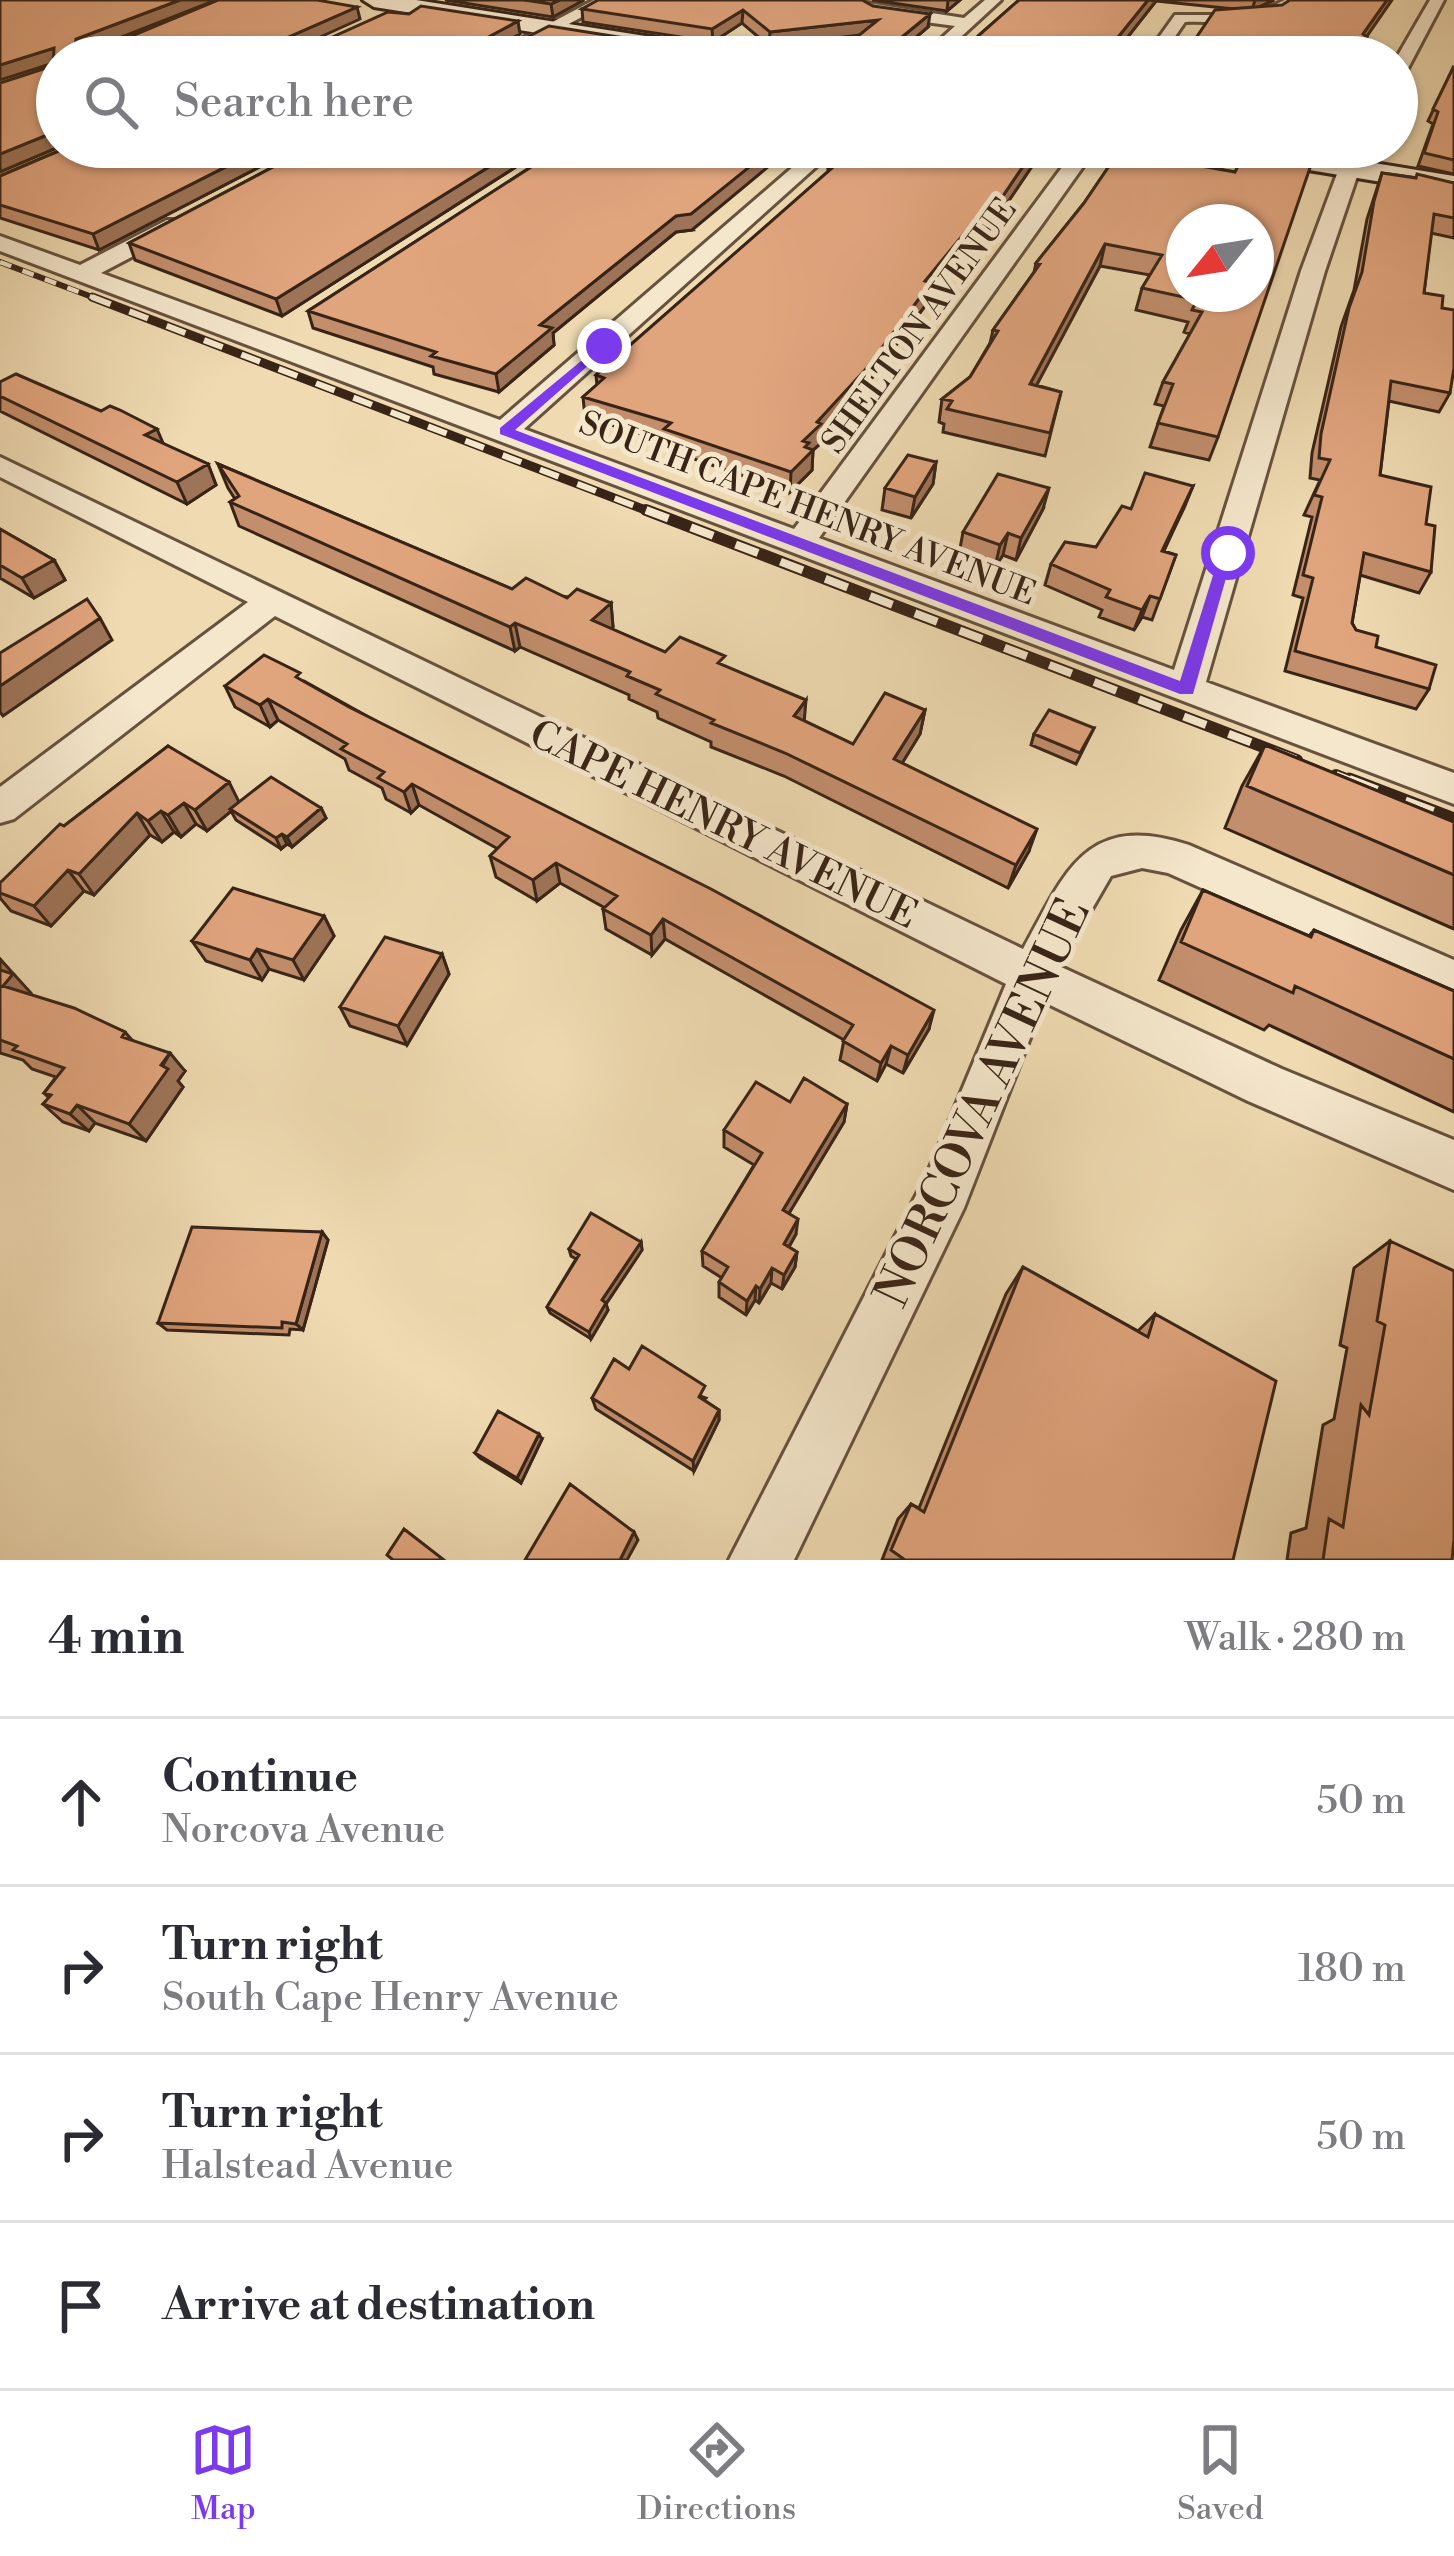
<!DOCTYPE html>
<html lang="en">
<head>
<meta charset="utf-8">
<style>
  body { margin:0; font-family:"Libre Bodoni",serif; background:#f2f2f3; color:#2b2b33 }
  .compass { position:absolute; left:1166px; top:204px; width:108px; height:108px; border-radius:50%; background:#fff; box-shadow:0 3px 9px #0004; rotate:240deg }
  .stop { position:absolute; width:36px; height:36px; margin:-27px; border:9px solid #7c3aed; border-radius:50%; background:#fff }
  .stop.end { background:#7c3aed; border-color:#fff; box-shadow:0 3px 12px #0008 }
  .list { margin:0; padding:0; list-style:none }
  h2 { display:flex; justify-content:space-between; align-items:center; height:156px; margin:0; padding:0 48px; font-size:51px }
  h2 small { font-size:39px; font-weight:400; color:#7c7c81 }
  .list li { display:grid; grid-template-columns:78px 1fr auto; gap:36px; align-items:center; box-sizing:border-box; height:168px; padding:0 48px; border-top:3px solid #e1e1e2 }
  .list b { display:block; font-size:45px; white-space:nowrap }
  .list p { margin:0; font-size:39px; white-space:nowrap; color:#7c7c81 }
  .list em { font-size:39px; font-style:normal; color:#7c7c81 }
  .icon { flex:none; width:66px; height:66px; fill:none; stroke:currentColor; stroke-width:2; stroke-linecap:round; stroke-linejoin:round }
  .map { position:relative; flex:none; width:1454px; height:1560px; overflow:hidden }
  .search { position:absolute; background:#fff; box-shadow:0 3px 9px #0004; left:36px; right:36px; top:36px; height:132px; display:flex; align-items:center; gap:30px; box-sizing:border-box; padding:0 42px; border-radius:66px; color:#7c7c81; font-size:45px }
  .sheet { height:828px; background:#fff }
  nav { display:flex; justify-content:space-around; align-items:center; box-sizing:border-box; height:168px; border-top:3px solid #e1e1e2; background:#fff; font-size:33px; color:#7c7c81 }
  nav a { display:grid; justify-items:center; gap:6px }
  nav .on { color:#7c3aed }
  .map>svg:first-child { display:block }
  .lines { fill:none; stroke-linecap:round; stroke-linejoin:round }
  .street-casing { stroke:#66523e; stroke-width:6 }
  .secondary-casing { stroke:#382417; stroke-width:6 }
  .street { fill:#f5e7cc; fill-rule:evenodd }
  .secondary { fill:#f5e7cc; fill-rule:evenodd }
  .rail-far3-casing { stroke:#382417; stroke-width:6 }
  .rail-far2-casing { stroke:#382417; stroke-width:9 }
  .rail-far1-casing { stroke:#382417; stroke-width:12 }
  .rail-casing { stroke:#382417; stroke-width:15 }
  .rail-far3 { stroke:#f5e7cc; stroke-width:4.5; stroke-dasharray:12; stroke-linecap:butt }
  .rail-far2 { stroke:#f5e7cc; stroke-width:6; stroke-dasharray:20; stroke-linecap:butt }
  .rail-far1 { stroke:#f5e7cc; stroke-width:8; stroke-dasharray:24; stroke-linecap:butt }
  .rail { stroke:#f5e7cc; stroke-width:10; stroke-dasharray:30; stroke-linecap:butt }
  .wall { fill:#c28e6c; stroke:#382417; stroke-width:3 }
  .shaded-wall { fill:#9e7458; stroke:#382417; stroke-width:3 }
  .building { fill:#e1a57e; stroke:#382417; stroke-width:3; fill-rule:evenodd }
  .route { fill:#7c3aed }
  .labels { text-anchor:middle; stroke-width:10; stroke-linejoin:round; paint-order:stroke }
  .far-street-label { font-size:33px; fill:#382417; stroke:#f5e7cc }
  .street-label { font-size:39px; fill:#382417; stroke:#f5e7cc }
  .near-street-label { font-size:48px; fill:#382417; stroke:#f5e7cc }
</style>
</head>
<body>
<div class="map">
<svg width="1454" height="1560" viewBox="0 0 1454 1560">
  <rect width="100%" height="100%" fill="#efdab1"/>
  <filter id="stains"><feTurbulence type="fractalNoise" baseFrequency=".00167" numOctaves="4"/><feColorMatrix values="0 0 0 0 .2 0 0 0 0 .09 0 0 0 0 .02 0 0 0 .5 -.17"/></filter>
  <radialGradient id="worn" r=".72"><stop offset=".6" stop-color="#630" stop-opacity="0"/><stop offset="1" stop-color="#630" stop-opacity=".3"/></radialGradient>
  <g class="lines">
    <!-- street casing -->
    <g class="street-casing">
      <path id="street" d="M594 0H613L508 57H487Z
        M848 0 964 18 985 0H1001L939 57H921L955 26 874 15Z
        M1285 0H1302C1267 34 1229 20 1185 22L1161 57H1145L1175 15H1253Z
        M1430 0H1444L1406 72 1397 77V57Z
        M816 147H838L524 429 794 529 1077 147H1097L819 538 1174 670 1301 271 1347 147H1367L1325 271 1206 682 1454 773V804L0 251V236L80 265 167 220H183V230L101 273 500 420Z
        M0 457 1023 949C1065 873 1085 811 1189 845L1454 960V1001L1168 873 1142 868 1111 876 1059 966 1282 1069 1454 1140V1190L1248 1101 1044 1002 964 1208 794 1560H729L928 1172 1006 984 275 616 14 819 0 823V787L248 602 0 477Z"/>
    </g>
    <!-- secondary casing -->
    <g class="secondary-casing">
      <path id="secondary" d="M363 0H416L735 50 747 57H689L374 7Z
        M1210 147H1276L1454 176V194L1224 156Z"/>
    </g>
    <!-- street -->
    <use href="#street" class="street"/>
    <!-- secondary -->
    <use href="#secondary" class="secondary"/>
    <!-- rail-far3 casing -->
    <g class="rail-far3-casing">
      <path id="rail-far3" d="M0 262 100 300"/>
    </g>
    <!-- rail-far2 casing -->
    <g class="rail-far2-casing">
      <path id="rail-far2" d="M92 297 653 513"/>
    </g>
    <!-- rail-far1 casing -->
    <g class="rail-far1-casing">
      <path id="rail-far1" d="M646 510 1297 760
        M1336 775 1356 783"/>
    </g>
    <!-- rail casing -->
    <g class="rail-casing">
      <path id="rail" d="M1349 780 1454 820"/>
    </g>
    <!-- rail-far3 -->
    <use href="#rail-far3" class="rail-far3"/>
    <!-- rail-far2 -->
    <use href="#rail-far2" class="rail-far2"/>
    <!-- rail-far1 -->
    <use href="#rail-far1" class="rail-far1"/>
    <!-- rail -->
    <use href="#rail" class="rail"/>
  </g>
  <!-- wall -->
  <path class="wall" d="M445 0H584L553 17Z
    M872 0H960L947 11Z
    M1019 0H1274L1260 7 1367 37 1359 57H1183L1234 9 1156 1 1112 57H975L978 36Z
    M873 6 928 27 893 57H873L852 54 853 40 859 35 769 46 742 23 713 42 583 22 582 9Z
    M1454 66V174L1418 166 1433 124 1428 121Z
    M68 147H298L99 250 0 218V176Z
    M311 147H547L282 316 135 260 129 243Z
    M562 147 692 230 676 232 553 333 554 345 499 392 434 374 433 367 313 328 308 311Z
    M1045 147 987 233 978 231 929 291 928 302 863 390 820 437V444L813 450 812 470 790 492 665 449 664 441 585 417 583 397 597 385 596 375 828 172V167Z
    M1122 147H1162L1156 158 1235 172 1218 437 1209 460 1150 447 1164 406 1155 404 1163 382 1190 334 1184 332 1188 322 1136 310 1142 288 1150 275 1100 266 1036 385 1061 392 1045 456 943 432 944 424 939 422 942 399 970 377 990 343 993 330 1034 272 1036 263 1084 203Z
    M1382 173 1454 183V238L1431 233 1424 293 1442 308 1450 393 1439 412 1389 401 1380 475 1426 524 1431 572 1419 593 1360 575 1352 623 1356 630 1376 647 1429 689 1416 709 1285 671 1303 598 1293 595 1312 517 1304 515 1320 480 1310 478 1312 453 1341 327 1354 290 1367 219Z
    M0 382 163 444 208 464 216 485 187 504 0 411Z
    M936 462 933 484 911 518 882 510 885 488Z
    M218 464 512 589 611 603 613 627 611 629 665 652 725 667 805 721 853 744 925 710 920 734 902 763 1029 851 1008 888 784 776 711 747V742L658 718 657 712 629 699V695L520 647 515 651 239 526 230 502 235 499 228 488Z
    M1193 486 1164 551 1176 555 1152 620 1142 617 1134 630 1099 617 1102 610 1045 585 1051 564 1096 547 1131 509Z
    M1043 509 1016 560 1003 555 995 567 959 554 963 532Z
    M0 529 54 560 65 580 34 598 0 578Z
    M304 681 929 1029 903 1073 886 1064 877 1081 840 1060 844 1040 665 939 652 955 606 929 603 909 605 908 560 883 537 901 496 877 490 856 498 849 419 805 411 813 386 799 382 788 349 770 345 759 278 720 270 727 235 707 225 686Z
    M1094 728 1076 764 1031 745 1034 734Z
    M1265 745 1454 822V929L1225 828 1242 786Z
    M168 746 239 802 321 808 326 818 292 847 287 844 281 849 236 820 231 811 207 831 196 824 181 837 174 832 162 842 150 835 94 895 84 891 51 926 11 911 0 898V883L64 826Z
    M1203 890 1309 936 1314 930 1454 991V1112L1269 1025 1264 1030 1159 980 1181 930Z
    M324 916 334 936 304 980 269 969 262 980 206 961 192 941Z
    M442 954 449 974 407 1045 350 1026 340 1007Z
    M0 959 30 995 125 1032 132 1040 185 1071 178 1081 183 1087 146 1141 95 1123 89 1131 63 1122 43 1104 49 1098 44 1093 56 1077 32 1069 23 1060 0 1053Z
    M790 1102 847 1104 844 1122 789 1213 796 1234 789 1247 797 1252 795 1267 782 1289 771 1283 759 1303 755 1300 746 1315 719 1297V1282L722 1278 703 1266 702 1251 754 1165 724 1147V1130Z
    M322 1232 328 1240 303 1330 290 1329 289 1335 167 1330 158 1323Z
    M1390 1241 1452 1560H1287L1291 1533 1306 1528 1323 1425 1334 1419 1347 1348 1340 1345 1354 1268Z
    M641 1242 642 1250 606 1304 608 1310 591 1339 550 1313 547 1307 576 1259 571 1256 569 1249Z
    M1023 1267 1138 1331 1155 1314 1233 1560H882L898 1519 911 1504 919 1508 1006 1294Z
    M629 1369 706 1398 704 1400 719 1410V1420L694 1471 596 1409 592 1398Z
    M542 1439 521 1483 480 1458 475 1453Z"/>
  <!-- shaded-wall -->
  <path class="shaded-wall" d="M180 0H216L81 53 75 47 76 39Z
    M560 0H584L553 17 551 4Z
    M948 0H960L947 11Z
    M1148 0 1156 1 1112 57H1102Z
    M1255 0H1274L1252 10Z
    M1387 0H1392L1356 52 1363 34Z
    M357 7 360 19 285 53 282 40Z
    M743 10 742 23 713 42 712 29Z
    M930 14 928 27 893 57H890L891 46Z
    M878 20 877 33 769 46 770 32Z
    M518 21 520 34 485 53 483 40Z
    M663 44 664 57H593V53Z
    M54 48 57 62 0 80V65Z
    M57 131V147H59L0 172V154Z
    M265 147H298L99 250 93 234Z
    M521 147H547L282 316 276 299Z
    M774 147H792L692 230 676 232 553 333 554 345 499 392 496 374 540 325 676 216Z
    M1036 147H1045L987 233 990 215Z
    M1156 147H1162L1144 177 1150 157Z
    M981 213 978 231 929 291 928 302 863 390 820 437V444L813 450 812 470 790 492 791 472 803 441 925 281Z
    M1105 244 1100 266 1025 407 1030 384Z
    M157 429 166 450 145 435Z
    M936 462 933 484 911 518 915 497Z
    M208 464 216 485 187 504 177 482Z
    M1193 486 1185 506 1154 571 1162 551Z
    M1049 488 1043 509 1016 560 1021 538Z
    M1008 533 1003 555 995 567 1000 545Z
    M54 560 65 580 34 598 22 578Z
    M1150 596 1142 617 1134 630 1142 610Z
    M611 603 613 627 595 644 592 620Z
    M100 618 112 640 3 716 0 712V686Z
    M515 623 520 647 515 651 510 627Z
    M268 699 278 720 270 727 260 705Z
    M806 700 804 724 794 716Z
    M925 710 920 734 890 783 894 759Z
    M229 782 240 804 207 831 195 810Z
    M412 784 419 805 411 813 404 792Z
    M184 803 196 824 181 837 168 815Z
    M321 808 326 818 292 847 287 837Z
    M161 811 174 832 162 842 148 821Z
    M137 813 150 835 94 895 79 874Z
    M1037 829 1029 851 1008 888 1016 865Z
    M282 834 287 844 281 849 276 838Z
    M556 863 560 883 537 901 533 880Z
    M68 870 84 891 51 926 34 906Z
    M324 916 334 936 304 980 293 960Z
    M663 919 665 939 652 955 651 935Z
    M257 949 269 969 262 980 250 960Z
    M442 954 449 974 407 1045 398 1026Z
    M0 959 31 993 22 1005 3 986 0 975Z
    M934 1010 929 1029 903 1073 908 1055Z
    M891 1046 886 1064 877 1081 881 1063Z
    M170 1053 185 1071 178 1081 183 1087 146 1141 129 1124Z
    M847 1104 844 1122 782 1225 783 1210Z
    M77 1105 95 1123 89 1131 70 1114Z
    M798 1219 796 1234 782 1259 784 1244Z
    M322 1232 328 1240 303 1330 296 1324Z
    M641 1242 642 1250 606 1304 608 1310 591 1339 589 1332 602 1300Z
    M797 1252 795 1267 782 1289 784 1275Z
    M772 1268 771 1283 759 1303 760 1289Z
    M756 1286 755 1300 746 1315 747 1301Z
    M719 1410V1420L694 1471 693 1461Z
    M539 1434 542 1439 521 1483 517 1478Z
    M634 1532 638 1540 627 1560H620Z"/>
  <!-- building -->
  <path class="building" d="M0 0H180L76 39 75 47 103 48 218 0H317L357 7 282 40 283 48H308L388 12 409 14 421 6 518 21 483 40 485 48 508 47 549 26 663 44 593 53 616 57H57V131L0 154V83L53 66 54 48 0 65Z
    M524 0H560L551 4Z
    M598 0H862L873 6 930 14 891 46 853 40 878 20 770 32 743 10 712 29 582 9Z
    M1019 0H1148L1102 57H1017L1025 47 977 40 978 36Z
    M1290 0H1387L1363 34 1367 37 1356 57H1183L1215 10 1282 5Z
    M1454 66V160L1424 153 1438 112 1433 109Z
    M68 147H265L93 234 0 205V176Z
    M311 147H521L276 299 129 243Z
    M562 147H774L691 214 676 216 540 325 552 328 496 374 431 356 436 352 308 311Z
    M849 147H1036L990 215 981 213 925 281 931 283 865 370 817 422 821 424 803 441 809 443 805 447 813 450 791 472 664 429 671 423 583 397 604 378 596 375 832 168 828 167Z
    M1122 147H1156L1150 157 1235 172 1246 150 1265 153 1268 147 1303 153 1301 157 1313 159 1218 437 1158 423 1173 384 1163 382 1202 312 1192 310 1197 300 1142 288 1162 255 1105 244 1030 384 1061 392 1050 433 947 409 952 401 942 399 970 377 998 331 993 330 1040 264 1036 263 1084 203ZM1184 222H1256V294H1184Z
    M1382 173 1416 178 1417 174 1454 183V218L1434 214 1424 293 1443 296 1442 308 1454 310V368L1450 393 1391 381 1380 475 1431 487 1426 524 1435 526 1431 572 1364 553 1352 623 1356 630 1378 636 1376 647 1436 665 1429 689 1295 651 1313 578 1303 575 1322 497 1314 495 1330 460 1319 458 1321 434 1349 308 1362 272 1374 201Z
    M16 374 101 411 110 406 120 410 157 429 145 435 208 464 177 482 0 396V382Z
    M908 455 936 462 915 497 885 488Z
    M218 464 512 589 526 578 567 598 577 589 611 603 592 620 665 652 680 637 725 656 718 663 806 700 794 716 853 744 885 693 925 710 894 759 1037 829 1016 865 785 753 711 723 714 720 656 694 660 690 627 676 630 672 515 623 510 627 230 502 239 496Z
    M1145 473 1193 486 1162 551 1176 555 1160 599 1150 596 1142 610 1106 597 1110 590 1051 564 1065 542 1096 547 1122 506 1131 509Z
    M998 474 1049 488 1021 538 1008 533 1000 545 963 532Z
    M0 529 54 560 22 578 0 565Z
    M87 599 100 618 0 686V653Z
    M264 655 300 673 296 677 349 707 711 889 934 1010 908 1055 891 1046 881 1063 843 1041 853 1025 663 919 651 935 603 909 617 896 556 863 533 880 490 856 509 837 412 784 404 792 378 778 384 772 341 749 347 744 268 699 260 705 225 686Z
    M1049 710 1094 728 1080 753 1034 734Z
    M1265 745 1454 822V875L1247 786Z
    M168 746 229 782 195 810 184 803 168 815 161 811 148 821 137 813 79 874 68 870 34 906 0 893V883L60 824 64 826Z
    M271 777 321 808 287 837 282 834 276 838 230 809Z
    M233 888 324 916 293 960 257 949 250 960 192 941Z
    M1203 890 1311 937 1314 930 1454 991V1059L1295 986 1293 993 1181 942Z
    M385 937 442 954 398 1026 340 1007Z
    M0 970 13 974 3 986 74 1008 125 1032 122 1037 170 1053 161 1065 168 1069 129 1124 77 1105 70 1114 43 1104 51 1095 44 1093 64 1068 13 1050 17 1046 0 1040Z
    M804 1078 847 1104 783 1210 798 1219 784 1244 797 1252 784 1275 772 1268 760 1289 756 1286 747 1301 719 1282 728 1267 702 1251 762 1153 724 1130 756 1082 790 1102Z
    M591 1213 641 1242 602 1300 606 1303 589 1332 547 1307 579 1255 569 1249Z
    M192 1227 322 1232 296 1324 282 1322V1328L158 1323Z
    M1390 1241 1454 1271V1539L1452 1560H1323L1329 1519 1343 1527 1361 1405 1369 1415 1385 1325 1377 1321Z
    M1023 1267 1148 1337 1155 1314 1276 1381 1233 1560H905L891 1550 911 1504 924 1512Z
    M642 1346 705 1386 699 1397 719 1410 693 1461 592 1398 614 1359 629 1369Z
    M498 1411 539 1434 517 1478 475 1453Z
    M570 1484 634 1532 620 1560H525Z
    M404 1529 444 1560H393L387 1555Z"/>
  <!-- route -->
  <path class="route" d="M604 342 608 348 515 430 1180 681 1220 553 1234 550 1193 694H1180L500 434V428Z"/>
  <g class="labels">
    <!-- far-street labels -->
    <g class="far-street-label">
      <text transform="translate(918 325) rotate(-54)" y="12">SHELTON AVENUE</text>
      <text transform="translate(808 507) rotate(21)" y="12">SOUTH CAPE HENRY AVENUE</text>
    </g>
    <!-- street labels -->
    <g class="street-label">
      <text transform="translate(724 823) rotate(26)" y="14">CAPE HENRY AVENUE</text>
    </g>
    <!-- near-street labels -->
    <g class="near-street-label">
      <text transform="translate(981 1102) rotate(-65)" y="17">NORCOVA AVENUE</text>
    </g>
  </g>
  <rect width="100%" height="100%" filter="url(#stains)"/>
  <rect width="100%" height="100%" fill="url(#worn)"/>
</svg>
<svg class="compass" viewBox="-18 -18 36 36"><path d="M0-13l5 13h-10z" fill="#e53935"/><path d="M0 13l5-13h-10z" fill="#7c7c81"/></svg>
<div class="stop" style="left:1228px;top:553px"></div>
<div class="stop end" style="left:604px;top:346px"></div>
<div class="search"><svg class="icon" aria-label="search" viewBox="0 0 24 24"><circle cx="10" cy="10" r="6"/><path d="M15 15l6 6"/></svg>Search here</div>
</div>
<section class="sheet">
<h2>4 min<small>Walk · 280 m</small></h2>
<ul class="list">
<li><svg class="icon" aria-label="ahead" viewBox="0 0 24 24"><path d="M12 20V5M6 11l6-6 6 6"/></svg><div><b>Continue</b><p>Norcova Avenue</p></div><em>50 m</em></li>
<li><svg class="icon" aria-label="right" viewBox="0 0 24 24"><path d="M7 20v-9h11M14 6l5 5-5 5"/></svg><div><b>Turn right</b><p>South Cape Henry Avenue</p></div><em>180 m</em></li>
<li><svg class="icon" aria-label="right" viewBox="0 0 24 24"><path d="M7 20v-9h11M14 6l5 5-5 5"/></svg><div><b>Turn right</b><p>Halstead Avenue</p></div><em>50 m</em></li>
<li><svg class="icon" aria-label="arrive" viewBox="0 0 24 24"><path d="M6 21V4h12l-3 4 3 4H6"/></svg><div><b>Arrive at destination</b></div></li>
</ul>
</section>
<nav>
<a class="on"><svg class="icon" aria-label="map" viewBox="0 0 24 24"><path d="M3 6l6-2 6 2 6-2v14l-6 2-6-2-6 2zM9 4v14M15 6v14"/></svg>Map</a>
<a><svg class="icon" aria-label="directions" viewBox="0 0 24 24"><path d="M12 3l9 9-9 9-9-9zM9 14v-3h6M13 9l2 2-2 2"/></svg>Directions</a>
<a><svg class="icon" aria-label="saved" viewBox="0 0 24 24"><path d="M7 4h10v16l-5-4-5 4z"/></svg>Saved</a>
</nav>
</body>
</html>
